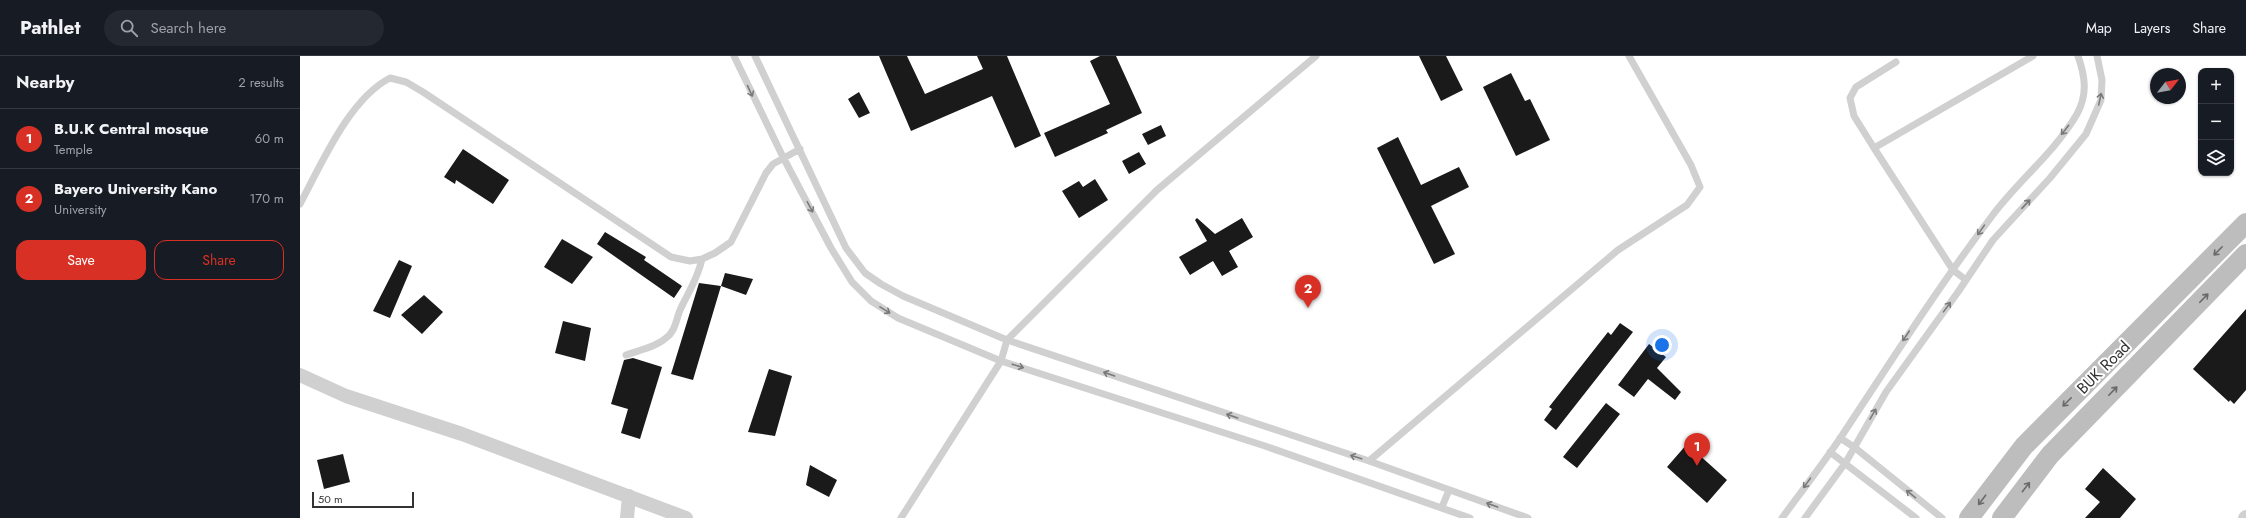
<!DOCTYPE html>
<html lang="en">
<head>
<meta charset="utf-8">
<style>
  body { margin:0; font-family:Jost,sans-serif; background:#242831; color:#f1f3f6 }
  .controls { position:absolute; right:12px; top:12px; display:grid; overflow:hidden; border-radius:8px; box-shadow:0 1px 3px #0004 }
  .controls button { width:36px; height:36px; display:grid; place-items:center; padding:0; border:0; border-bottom:1px solid #363941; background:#171b24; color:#f1f3f6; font:20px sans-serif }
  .compass { position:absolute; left:1850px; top:12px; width:36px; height:36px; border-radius:50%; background:#171b24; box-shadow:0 1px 3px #0004; rotate:59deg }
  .scale { position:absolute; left:12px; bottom:10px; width:102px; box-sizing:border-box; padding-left:4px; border:2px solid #333; border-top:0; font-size:11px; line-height:14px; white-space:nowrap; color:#333; -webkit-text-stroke:3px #fff; paint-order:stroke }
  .you { position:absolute; left:1362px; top:289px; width:14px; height:14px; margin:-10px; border:3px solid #fff; border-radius:50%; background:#1a73e8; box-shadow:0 0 0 6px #1a73e833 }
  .badge { display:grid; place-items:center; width:26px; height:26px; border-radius:50%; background:#d93025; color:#fff; font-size:13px; font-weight:700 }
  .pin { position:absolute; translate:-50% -33px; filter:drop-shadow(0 1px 2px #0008) }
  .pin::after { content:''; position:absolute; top:21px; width:14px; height:12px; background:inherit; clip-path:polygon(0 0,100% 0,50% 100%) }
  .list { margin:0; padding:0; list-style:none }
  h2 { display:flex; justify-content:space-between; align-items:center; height:52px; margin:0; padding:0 16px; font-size:17px }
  h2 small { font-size:13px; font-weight:400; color:#9ea1a6 }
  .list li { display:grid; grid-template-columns:26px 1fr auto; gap:12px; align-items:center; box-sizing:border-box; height:60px; padding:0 16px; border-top:1px solid #363941 }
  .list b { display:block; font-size:15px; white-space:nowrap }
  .list p { margin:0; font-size:13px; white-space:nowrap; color:#9ea1a6 }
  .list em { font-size:13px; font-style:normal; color:#9ea1a6 }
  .actions { display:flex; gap:8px; padding:12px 16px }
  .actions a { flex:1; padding:9px 0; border:1px solid #d93025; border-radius:12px; text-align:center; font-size:14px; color:#d93025 }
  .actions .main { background:#d93025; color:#fff }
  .icon { flex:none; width:22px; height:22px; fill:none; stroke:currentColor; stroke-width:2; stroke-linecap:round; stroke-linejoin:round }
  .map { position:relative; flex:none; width:1946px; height:462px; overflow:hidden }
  header { display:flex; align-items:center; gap:24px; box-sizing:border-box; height:56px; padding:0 20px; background:#171b24; border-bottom:1px solid #363941 }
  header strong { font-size:19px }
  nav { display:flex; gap:22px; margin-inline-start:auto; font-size:14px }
  .search { width:280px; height:36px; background:#242831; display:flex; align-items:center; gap:10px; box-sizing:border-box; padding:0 14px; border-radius:22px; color:#9ea1a6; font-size:15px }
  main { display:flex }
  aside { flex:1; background:#171b24 }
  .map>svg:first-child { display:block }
  .building { fill:#1a1a1a }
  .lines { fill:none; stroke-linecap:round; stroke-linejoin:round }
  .service { stroke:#d0d0d0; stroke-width:7 }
  .minor { stroke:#d0d0d0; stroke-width:14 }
  .secondary { stroke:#bdbdbd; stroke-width:20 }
  .oneway { stroke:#7a7a7a }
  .oneway2 { stroke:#6a6a6a }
  .labels { text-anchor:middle; stroke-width:4; stroke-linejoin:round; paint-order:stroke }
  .street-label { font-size:16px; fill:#333; stroke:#fff }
</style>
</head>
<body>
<header>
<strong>Pathlet</strong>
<div class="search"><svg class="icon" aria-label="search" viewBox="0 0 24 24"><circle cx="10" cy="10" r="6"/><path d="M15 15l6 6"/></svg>Search here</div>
<nav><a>Map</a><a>Layers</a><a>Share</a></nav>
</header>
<main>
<aside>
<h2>Nearby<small>2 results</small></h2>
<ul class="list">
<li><span class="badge">1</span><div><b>B.U.K Central mosque</b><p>Temple</p></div><em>60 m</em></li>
<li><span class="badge">2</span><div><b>Bayero University Kano</b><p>University</p></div><em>170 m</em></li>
</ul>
<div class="actions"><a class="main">Save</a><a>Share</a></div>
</aside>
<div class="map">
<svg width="1946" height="462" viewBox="0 0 1946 462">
  <rect width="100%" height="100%" fill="#fff"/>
  <!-- building -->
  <path class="building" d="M579 0H607L625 38 683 13 677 0H707L741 80 715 92 692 40 611 75Z
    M800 0H816L842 57 806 74 808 77 755 101 744 77 810 48 790 5Z
    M1119 0H1146L1163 34 1141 45Z
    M1211 17 1225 45 1230 43 1250 84 1216 100 1183 31Z
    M559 36 570 57 559 62 548 43Z
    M861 69 866 80 848 89 842 78Z
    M1098 81 1121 129 1159 111 1169 131 1131 150 1155 198 1134 208 1077 92Z
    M163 93 209 124 193 148 156 124 155 128 144 121Z
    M839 96 846 108 829 118 822 105Z
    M795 123 808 144 779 162 762 135 779 125 783 131Z
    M897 162 915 178 942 162 953 181 929 195 938 211 922 220 913 205 890 219 879 201 907 185 895 164Z
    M305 176 346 201 344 204 382 230 374 242 297 188Z
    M262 183 293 201 272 228 244 211Z
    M99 204 112 210 90 262 73 255Z
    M425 217 453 223 446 239 421 230Z
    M399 227 421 230 393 324 371 318Z
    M124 239 143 256 122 278 101 259Z
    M1946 253V334L1934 348 1930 344 1929 346 1893 313Z
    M263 265 291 272 285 305 255 297Z
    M1320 267 1333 276 1256 374 1244 364 1252 353 1249 351 1308 276 1311 279Z
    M1349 288 1366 301 1357 312 1381 336 1375 344 1348 323 1334 341 1318 329Z
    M333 302 362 311 340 383 321 377 328 353 311 348 324 304Z
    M469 313 492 320 475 380 448 376Z
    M1306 347 1320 358 1277 412 1263 401Z
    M1387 388 1427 424 1407 447 1367 411Z
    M43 398 50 426 24 433 17 404Z
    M510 409 537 424 529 441 506 429Z
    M1803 412 1836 443 1820 462H1785L1800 446 1785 433Z"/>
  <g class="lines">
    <!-- service -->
    <path class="service" d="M434 0 483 101 531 192 552 226 571 245 598 262 701 305 965 390 1170 462
      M455 0 546 192 565 217 581 228 603 240 707 284 1069 405 1228 462
      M1574 92 1554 60 1550 42 1556 31 1596 6
      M0 148C21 109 49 43 90 22L106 26 123 36 371 201 390 205 402 203 415 197 431 186 466 117 473 108 500 93
      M1666 224 1653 214 1574 92 1733 0
      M326 299C339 294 356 291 366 282 376 275 376 262 381 252 389 235 398 222 402 203
      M1540 382 1554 391 1642 462
      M1530 396 1616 462
      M1069 405 1318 194 1387 149 1400 131 1391 109 1329 0
      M1142 451 1149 434
      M601 462 701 305 707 284 857 134 1016 0
      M1482 462C1502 435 1522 409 1541 381 1590 307 1638 231 1692 160 1718 125 1755 96 1777 58 1788 38 1785 20 1778 0
      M1505 462 1546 406 1586 336 1658 236 1693 184 1750 122 1786 78 1801 44 1802 24 1797 0"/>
    <!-- minor -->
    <path class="minor" d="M0 319 46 340 162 378 386 462
      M327 462 329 440
      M1945 462 1946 461"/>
    <!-- secondary -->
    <path class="secondary" d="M1669 462 1724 390 1946 167
      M1702 462 1750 399 1946 198"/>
  </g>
  <!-- one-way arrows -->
  <defs><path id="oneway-shaft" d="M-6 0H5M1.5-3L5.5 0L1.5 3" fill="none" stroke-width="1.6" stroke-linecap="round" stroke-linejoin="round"/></defs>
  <g class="oneway">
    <use href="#oneway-shaft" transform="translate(450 35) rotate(65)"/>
    <use href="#oneway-shaft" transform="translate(1800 43) rotate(-78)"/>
    <use href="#oneway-shaft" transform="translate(1765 74) rotate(128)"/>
    <use href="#oneway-shaft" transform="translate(1726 148) rotate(-47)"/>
    <use href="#oneway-shaft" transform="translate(510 151) rotate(62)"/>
    <use href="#oneway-shaft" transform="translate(1681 174) rotate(125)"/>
    <use href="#oneway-shaft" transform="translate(1647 251) rotate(-54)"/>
    <use href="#oneway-shaft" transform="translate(585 254) rotate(32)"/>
    <use href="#oneway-shaft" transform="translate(1606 280) rotate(124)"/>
    <use href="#oneway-shaft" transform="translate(718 310) rotate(18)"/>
    <use href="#oneway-shaft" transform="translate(809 318) rotate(-161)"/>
    <use href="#oneway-shaft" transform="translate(1573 358) rotate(-60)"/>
    <use href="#oneway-shaft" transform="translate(932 360) rotate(-161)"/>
    <use href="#oneway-shaft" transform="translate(1056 401) rotate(-163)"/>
    <use href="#oneway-shaft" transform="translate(1507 427) rotate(126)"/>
    <use href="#oneway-shaft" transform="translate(1611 438) rotate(-141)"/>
    <use href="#oneway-shaft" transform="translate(1192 449) rotate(-160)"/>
  </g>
  <g class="oneway2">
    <use href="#oneway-shaft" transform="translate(1918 195) rotate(135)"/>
    <use href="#oneway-shaft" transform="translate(1904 242) rotate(-46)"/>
    <use href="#oneway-shaft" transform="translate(1813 335) rotate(-46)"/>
    <use href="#oneway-shaft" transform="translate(1767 346) rotate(135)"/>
    <use href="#oneway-shaft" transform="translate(1726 431) rotate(-52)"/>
    <use href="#oneway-shaft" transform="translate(1682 444) rotate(127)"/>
  </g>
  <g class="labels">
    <!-- street labels -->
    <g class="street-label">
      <text transform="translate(1803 311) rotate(-45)" y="6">BUK Road</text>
    </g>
  </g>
</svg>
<div class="controls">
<button>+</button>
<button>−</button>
<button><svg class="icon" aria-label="layers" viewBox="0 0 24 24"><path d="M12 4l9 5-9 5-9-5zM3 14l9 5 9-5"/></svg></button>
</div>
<svg class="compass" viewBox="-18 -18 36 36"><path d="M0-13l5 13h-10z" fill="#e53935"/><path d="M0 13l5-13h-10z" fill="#9ea1a6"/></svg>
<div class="scale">50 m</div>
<div class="you"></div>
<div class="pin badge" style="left:1397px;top:410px">1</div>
<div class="pin badge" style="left:1008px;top:252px">2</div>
</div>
</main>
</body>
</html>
